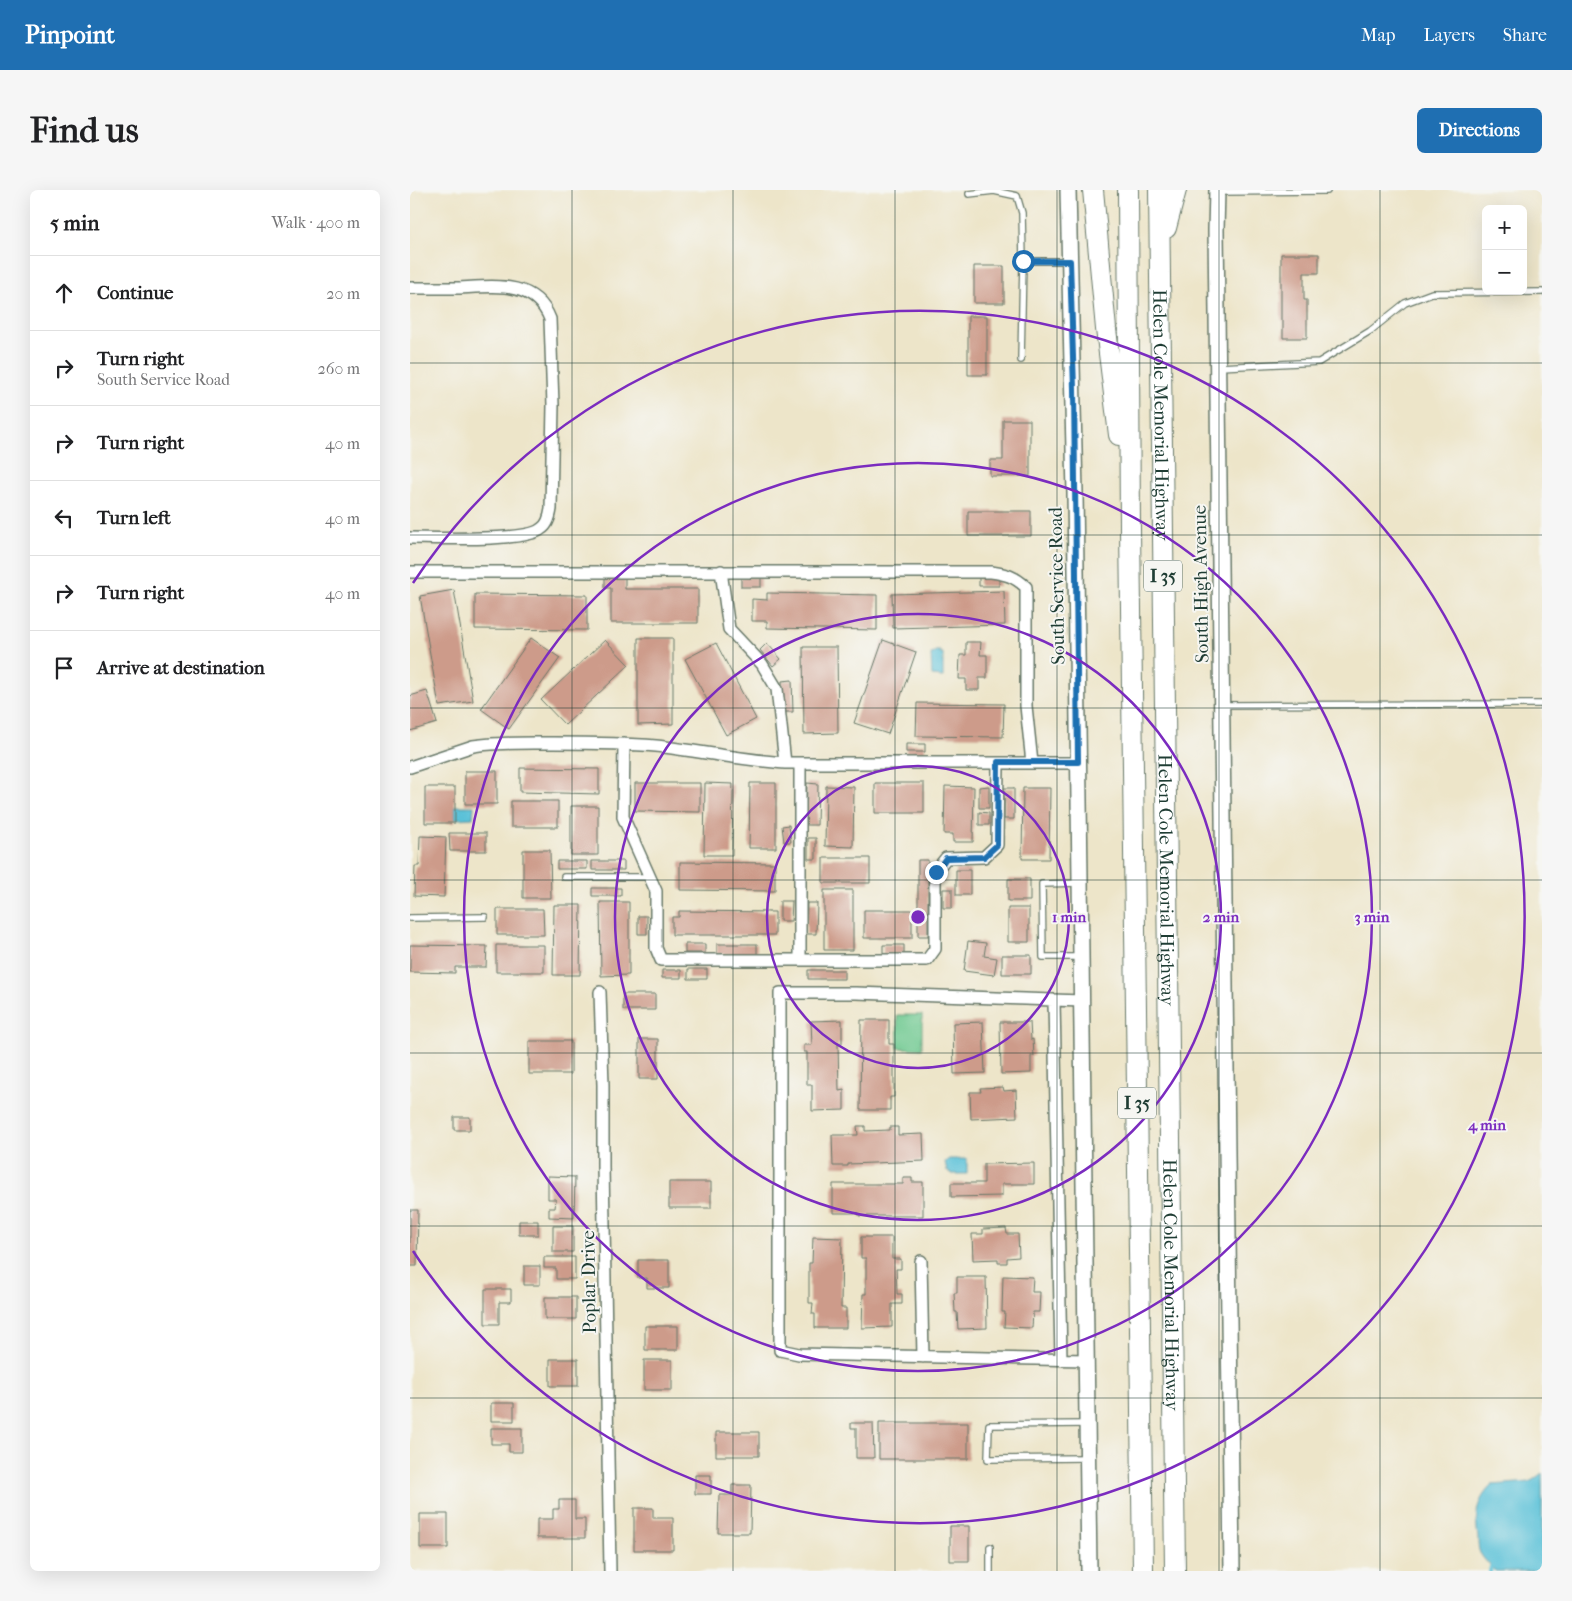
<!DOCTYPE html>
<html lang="en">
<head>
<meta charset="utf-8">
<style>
  body { margin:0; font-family:"IM FELL French Canon",serif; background:#f6f6f6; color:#202124 }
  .controls { position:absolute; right:15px; top:15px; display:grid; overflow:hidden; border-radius:8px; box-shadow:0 5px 20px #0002 }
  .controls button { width:45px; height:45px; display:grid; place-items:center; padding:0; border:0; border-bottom:1px solid #e0e0e0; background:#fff; color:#202124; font:25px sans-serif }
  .stop { position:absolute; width:15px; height:15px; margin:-11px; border:4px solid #1f6fb2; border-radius:50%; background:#fff }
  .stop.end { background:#1f6fb2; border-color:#fff; box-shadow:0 1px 5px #0008 }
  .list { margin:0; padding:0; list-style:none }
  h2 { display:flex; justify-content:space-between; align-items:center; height:65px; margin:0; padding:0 20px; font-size:21px }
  h2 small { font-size:16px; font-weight:400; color:#757577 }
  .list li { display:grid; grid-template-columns:32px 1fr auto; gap:15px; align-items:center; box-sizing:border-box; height:75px; padding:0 20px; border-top:1px solid #e0e0e0 }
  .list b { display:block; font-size:19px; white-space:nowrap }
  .list p { margin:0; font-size:16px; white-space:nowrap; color:#757577 }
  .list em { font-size:16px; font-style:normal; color:#757577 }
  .icon { flex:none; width:28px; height:28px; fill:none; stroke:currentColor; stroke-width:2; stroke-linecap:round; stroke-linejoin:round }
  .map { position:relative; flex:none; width:1132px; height:1381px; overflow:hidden; border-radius:8px }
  header { display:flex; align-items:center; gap:30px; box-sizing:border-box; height:70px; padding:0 25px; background:#1f6fb2; color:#fff }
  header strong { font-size:24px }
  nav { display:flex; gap:28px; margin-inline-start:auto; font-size:18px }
  .intro { display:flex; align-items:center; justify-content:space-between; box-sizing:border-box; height:120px; padding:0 30px }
  h1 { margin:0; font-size:35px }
  .button { padding:12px 22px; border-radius:8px; background:#1f6fb2; color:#fff; font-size:18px; font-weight:700 }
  main { display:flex; gap:30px; padding:0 30px }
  aside { flex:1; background:#fff; border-radius:8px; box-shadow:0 5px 20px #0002 }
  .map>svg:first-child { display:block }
  .green { fill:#6fc991; stroke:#478362 }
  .water { fill:#5ac1d8; stroke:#3c7f86 }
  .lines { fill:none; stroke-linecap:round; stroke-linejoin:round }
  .stream { stroke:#5ac1d8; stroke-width:4 }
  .building { fill:#cd9b8a }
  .lane-casing { stroke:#677868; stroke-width:8 }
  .street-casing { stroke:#677868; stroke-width:14 }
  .secondary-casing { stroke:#677868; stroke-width:18 }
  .highway-casing { stroke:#677868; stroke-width:22 }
  .lane { stroke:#fff; stroke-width:5.5 }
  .street { stroke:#fff; stroke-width:11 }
  .secondary { stroke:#fff; stroke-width:15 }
  .highway { stroke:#fff; stroke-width:20 }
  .route { stroke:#1f6fb2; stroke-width:6 }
  .grid { fill:none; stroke:#1f3d34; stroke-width:1; stroke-opacity:0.55 }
  .ring { fill:none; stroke:#7b2cbf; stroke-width:2.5 }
  .labels { text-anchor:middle; stroke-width:4; stroke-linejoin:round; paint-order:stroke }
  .shield { fill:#f6f6f2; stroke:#60746d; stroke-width:1 }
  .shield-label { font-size:18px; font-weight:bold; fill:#1f3d34 }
  .street-label { font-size:19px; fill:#1f3d34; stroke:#f6f6f2 }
  .centre { fill:#7b2cbf; stroke:#f6f6f2; stroke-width:2.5 }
  .ring-label { font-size:15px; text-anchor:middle; font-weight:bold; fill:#7b2cbf; stroke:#f6f6f2; stroke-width:4; stroke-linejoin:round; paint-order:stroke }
</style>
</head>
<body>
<header>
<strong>Pinpoint</strong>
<nav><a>Map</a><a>Layers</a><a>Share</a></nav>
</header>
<div class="intro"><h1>Find us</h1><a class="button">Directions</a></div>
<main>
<aside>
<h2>5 min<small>Walk · 400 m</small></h2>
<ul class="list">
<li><svg class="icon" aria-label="ahead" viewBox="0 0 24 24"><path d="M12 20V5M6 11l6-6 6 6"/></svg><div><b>Continue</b></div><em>20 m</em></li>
<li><svg class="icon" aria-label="right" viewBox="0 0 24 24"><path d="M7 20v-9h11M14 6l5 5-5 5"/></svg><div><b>Turn right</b><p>South Service Road</p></div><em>260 m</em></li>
<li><svg class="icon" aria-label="right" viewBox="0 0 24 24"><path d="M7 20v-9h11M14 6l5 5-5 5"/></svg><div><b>Turn right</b></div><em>40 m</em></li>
<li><svg class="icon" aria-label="left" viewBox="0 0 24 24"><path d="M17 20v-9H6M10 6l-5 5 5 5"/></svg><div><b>Turn left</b></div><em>40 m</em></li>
<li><svg class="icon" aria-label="right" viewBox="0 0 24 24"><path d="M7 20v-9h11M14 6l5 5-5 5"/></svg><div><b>Turn right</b></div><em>40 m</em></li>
<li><svg class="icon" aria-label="arrive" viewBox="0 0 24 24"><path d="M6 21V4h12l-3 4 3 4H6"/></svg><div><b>Arrive at destination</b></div></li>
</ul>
</aside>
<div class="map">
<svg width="1132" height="1381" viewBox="0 0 1132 1381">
  <rect width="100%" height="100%" fill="#f6f6f2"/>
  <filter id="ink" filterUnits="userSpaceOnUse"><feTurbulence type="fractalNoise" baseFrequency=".02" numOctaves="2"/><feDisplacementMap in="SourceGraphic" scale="10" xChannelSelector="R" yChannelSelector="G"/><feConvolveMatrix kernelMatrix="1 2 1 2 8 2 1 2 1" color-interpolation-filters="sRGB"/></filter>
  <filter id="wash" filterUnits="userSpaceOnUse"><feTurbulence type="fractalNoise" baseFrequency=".0096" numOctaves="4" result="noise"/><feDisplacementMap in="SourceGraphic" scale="20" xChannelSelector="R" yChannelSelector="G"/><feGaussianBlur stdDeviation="1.12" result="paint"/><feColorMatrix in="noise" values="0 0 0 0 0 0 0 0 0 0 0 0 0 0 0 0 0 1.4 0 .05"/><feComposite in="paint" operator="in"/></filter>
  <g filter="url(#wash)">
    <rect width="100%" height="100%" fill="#ede5c9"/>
    <!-- green -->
    <path class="green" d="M487 825H512V859L488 858Z"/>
    <!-- water -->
    <path class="water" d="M525 461H530V463H533V487L522 486 521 464 525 463Z
      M45 616H64L63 628 45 629Z
      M539 969H557V984H542L537 981 535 972Z
      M1132 1283V1381H1086C1080 1376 1074 1370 1070 1363 1068 1359 1068 1353 1068 1348 1065 1325 1065 1312 1082 1295L1120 1292Z"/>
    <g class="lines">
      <!-- stream -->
      <path class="stream" d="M1080 1381 1081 1377"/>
    </g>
    <g id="blocks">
      <!-- building -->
      <path class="building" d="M871 64H909V83H894V110H897V148H873V130H871Z
        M564 76H594V113H564Z
        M558 126H577V185H558Z
        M593 230H620V286H580V270H593Z
        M558 321H621V346H558Z
        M195 387H215V399H288V433H201V398H195Z
        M331 387H351V397H331Z
        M569 387H589V396H569Z
        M44 400 63 511 29 516 10 406Z
        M594 401 595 435 483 438 482 404Z
        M357 403 467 405V440L357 438V431H342V409L357 410Z
        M65 404 177 405V440L65 439Z
        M121 448 150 468 99 539 71 519Z
        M228 448H263V534L228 535Z
        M195 450 219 475 155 535 131 510Z
        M473 450 506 462 478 544 444 533Z
        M556 452H571L570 465H577V488H569V500H556V489H549L550 465H556Z
        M306 453 346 529 316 545 275 469Z
        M357 453 371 469 363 476 350 460Z
        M393 457H427L428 543 394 544Z
        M382 490 383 522H373L372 491Z
        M17 501 27 533 0 541V506Z
        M507 513 594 514 593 547 506 546Z
        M496 554H515V562H496Z
        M110 578 189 579V604L110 602Z
        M55 581H87V614H55Z
        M225 593H290V622L225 621Z
        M295 593 323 594 322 665H294Z
        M340 593H366V658H339Z
        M397 593 408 594 407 635H396Z
        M465 593H514V623H465Z
        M416 596 444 597 443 657 415 656Z
        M535 596 564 597 563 652H543V644H534Z
        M579 596V618H569V597Z
        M15 597H45V633H15Z
        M594 598H604V629H594Z
        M613 598H640L639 669H612Z
        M101 611H148V637H101Z
        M161 616H188V665H161Z
        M569 622 579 623V635H569Z
        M379 635 381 652H374L372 636Z
        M39 643H76V661H40Z
        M10 646 36 647 34 707 4 706 5 676H9Z
        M398 648H406V669H398Z
        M113 660H140L141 708H113Z
        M413 668H460V693H413Z
        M508 670H518V746H508Z
        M147 671H177V679H147Z
        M182 671H214V680H182Z
        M270 672 365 673V701L270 700Z
        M546 680H560V705H546Z
        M598 689H620V711H598Z
        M182 698H211V706H182Z
        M533 699H542V718H533Z
        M414 700H443V760H414Z
        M370 711H382L381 731H370Z
        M190 712H219V785L191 786Z
        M397 713H407L406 744H396Z
        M144 715H171L170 785H143Z
        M598 718H619V752H598Z
        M87 719H133L134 745H87Z
        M454 720H502V748H454Z
        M269 721 365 722V745H262V727H269Z
        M228 726H237V744H228Z
        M558 751 576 753 574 766 587 768 584 785 554 781Z
        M275 754H295V763H275Z
        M307 754H347V764H307Z
        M0 755 77 756 76 777H45V783L0 782Z
        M86 755H134V782H86Z
        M473 755H494V764H473Z
        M592 765H621V784H592Z
        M278 779H297V789H278Z
        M252 780H271V788H252Z
        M398 780H434V789H398Z
        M213 804H245V820H213Z
        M432 830V854H428L429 901 434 900V920L402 921V895H397V862H394V855H402L401 831Z
        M451 830H479V854H484V907H480V920H450Z
        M573 832 575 883 544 884 543 833Z
        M590 832H620L621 850 623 849 624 866H621V883L591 884Z
        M229 849H248V889H229Z
        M119 851H161V884H119Z
        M593 897 594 901 606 900 607 927 561 929 560 902H571L570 898Z
        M44 927H60V940H44Z
        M447 936H455V941L480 940V937H488V945L513 944 514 971 438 974V976H423L422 945H448Z
        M624 973V994H592V1006L541 1007V993H574V974Z
        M138 986 165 987 164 1028 139 1027V1018H145L146 1009H138Z
        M493 988H502V992H513V1026H449V1023H423V994H493Z
        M259 992H301V1018H259Z
        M0 1020H8L7 1076H0Z
        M109 1031H128V1045H109Z
        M143 1036H163V1062H143Z
        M596 1038 597 1044H608L609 1067 597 1068V1073H588V1069L563 1070 562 1044H573V1039Z
        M403 1047 432 1048 431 1118H436V1138H405V1124H402L403 1113H399V1073H402Z
        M451 1047H482V1069H491V1079H486L487 1104H492V1114H482V1137L452 1138 453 1104H456V1068H451Z
        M134 1067H165V1089H146V1078H134Z
        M228 1070H259V1098H237V1088H228Z
        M114 1076H130V1095H114Z
        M593 1086 623 1087 622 1102H630L629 1122H623L622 1138 594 1137 595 1122H592Z
        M547 1087H576L577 1138 548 1139 547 1122H545L544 1103H547Z
        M75 1099H101V1112H89V1134H75Z
        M135 1107H166V1129H135Z
        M235 1136H268V1160H235Z
        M140 1169H168V1196H140Z
        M234 1170H262V1200H234Z
        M81 1213H104V1231H81Z
        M441 1233H463L464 1268H446V1238H441Z
        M469 1233H558V1269H469Z
        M81 1238H112V1262H99V1254H81Z
        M306 1242H349V1266H306Z
        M285 1285H301V1304H285Z
        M322 1295H341L340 1343H308L309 1305H322Z
        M149 1310H165V1329H175V1348H127V1329H143V1319H149Z
        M224 1318H243V1328H263V1360H224Z
        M10 1324H38V1358H10Z
        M540 1336H559V1371H540Z"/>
    </g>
  </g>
  <g filter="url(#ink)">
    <use href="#blocks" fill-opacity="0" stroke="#677868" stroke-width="1"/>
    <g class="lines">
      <!-- lane casing -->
      <g class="lane-casing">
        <path id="lane" d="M808 2 917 1V0
          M559 4 584 1 607 6 612 23 613 71
          M611 170 613 71H658
          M810 177 909 172 960 141 995 113 1022 103 1132 102
          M814 515 1132 514
          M154 687H240
          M668 693 632 694 633 767H669
          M0 728 75 727
          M676 1268 578 1269 579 1235 677 1234
          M580 1357V1381"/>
      </g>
      <!-- street casing -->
      <g class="street-casing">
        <path id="street" d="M0 98C17 98 33 98 50 98 84 96 125 90 140 129L143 215 141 319C140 326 138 335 131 339 116 352 24 348 0 348
          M311 381 319 439 352 474 367 499 375 573
          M0 382H581C596 384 604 386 616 397V516L622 573
          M214 554 213 627 246 701V758L251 770H517L525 759V682L536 668 574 667 587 655 588 573
          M0 577 63 556C89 552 117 553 143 553 178 553 212 553 246 556 290 561 332 570 375 573H668
          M390 770V573
          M190 802 193 895V976L200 1381
          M644 811 651 1169
          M672 811 446 803H370V1160L389 1164 676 1170
          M511 1071 513 1167"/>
      </g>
      <!-- secondary casing -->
      <g class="secondary-casing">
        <path id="secondary" d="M658 0 665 303 679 1381
          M807 0 806 40 822 1381"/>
      </g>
      <!-- highway casing -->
      <g class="highway-casing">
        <g id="highway">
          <path d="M683 0 696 139 709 245"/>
          <path d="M718 0 720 339 733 1381"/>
          <path id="s1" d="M749 0 765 1381"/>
          <path d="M756 38 766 0"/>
        </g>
      </g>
      <!-- lane -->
      <use href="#lane" class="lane"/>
      <!-- street -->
      <use href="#street" class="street"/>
      <!-- secondary -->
      <use href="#secondary" class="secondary"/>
      <!-- highway -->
      <use href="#highway" class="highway"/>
    </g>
  </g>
  <g class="lines" filter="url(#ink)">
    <!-- route -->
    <path class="route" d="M526 682 536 668 574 667 587 655 588 572H668L664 199 660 71H613"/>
  </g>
  <!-- grid -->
  <path class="grid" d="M162 0V1381M323 0V1381M485 0V1381M647 0V1381M809 0V1381M970 0V1381M0 173H1132M0 345H1132M0 518H1132M0 690H1132M0 863H1132M0 1036H1132M0 1208H1132"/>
  <!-- distance rings -->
  <g class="ring">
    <circle cx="508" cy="727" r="151"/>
    <circle cx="508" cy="727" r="303"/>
    <circle cx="508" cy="727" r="454"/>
    <path d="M3 393A606 606 0 1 1 3 1061"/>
  </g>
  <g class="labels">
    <!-- shield labels -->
    <g class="shield">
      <rect x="734" y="370.5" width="38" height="31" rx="4"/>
      <rect x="708" y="897.5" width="38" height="31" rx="4"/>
    </g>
    <g class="shield-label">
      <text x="753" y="392">I 35</text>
      <text x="727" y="919">I 35</text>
    </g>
    <!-- street labels -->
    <g class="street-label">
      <text dy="7" stroke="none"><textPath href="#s1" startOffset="225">Helen Cole Memorial Highway</textPath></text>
      <text transform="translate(790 394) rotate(-91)" y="7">South High Avenue</text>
      <text transform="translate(646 396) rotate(-91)" y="7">South Service Road</text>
      <text dy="7" stroke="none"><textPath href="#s1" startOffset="690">Helen Cole Memorial Highway</textPath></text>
      <text transform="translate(178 1092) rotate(-91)" y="7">Poplar Drive</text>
      <text dy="7" stroke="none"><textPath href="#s1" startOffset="1095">Helen Cole Memorial Highway</textPath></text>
    </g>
  </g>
  <circle cx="508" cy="727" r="8" class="centre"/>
  <g class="ring-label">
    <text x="659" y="732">1 min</text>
    <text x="811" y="732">2 min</text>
    <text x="962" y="732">3 min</text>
    <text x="1077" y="940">4 min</text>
  </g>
</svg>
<div class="controls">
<button>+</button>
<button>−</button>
</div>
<div class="stop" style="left:613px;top:71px"></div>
<div class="stop end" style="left:526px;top:682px"></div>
</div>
</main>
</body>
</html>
